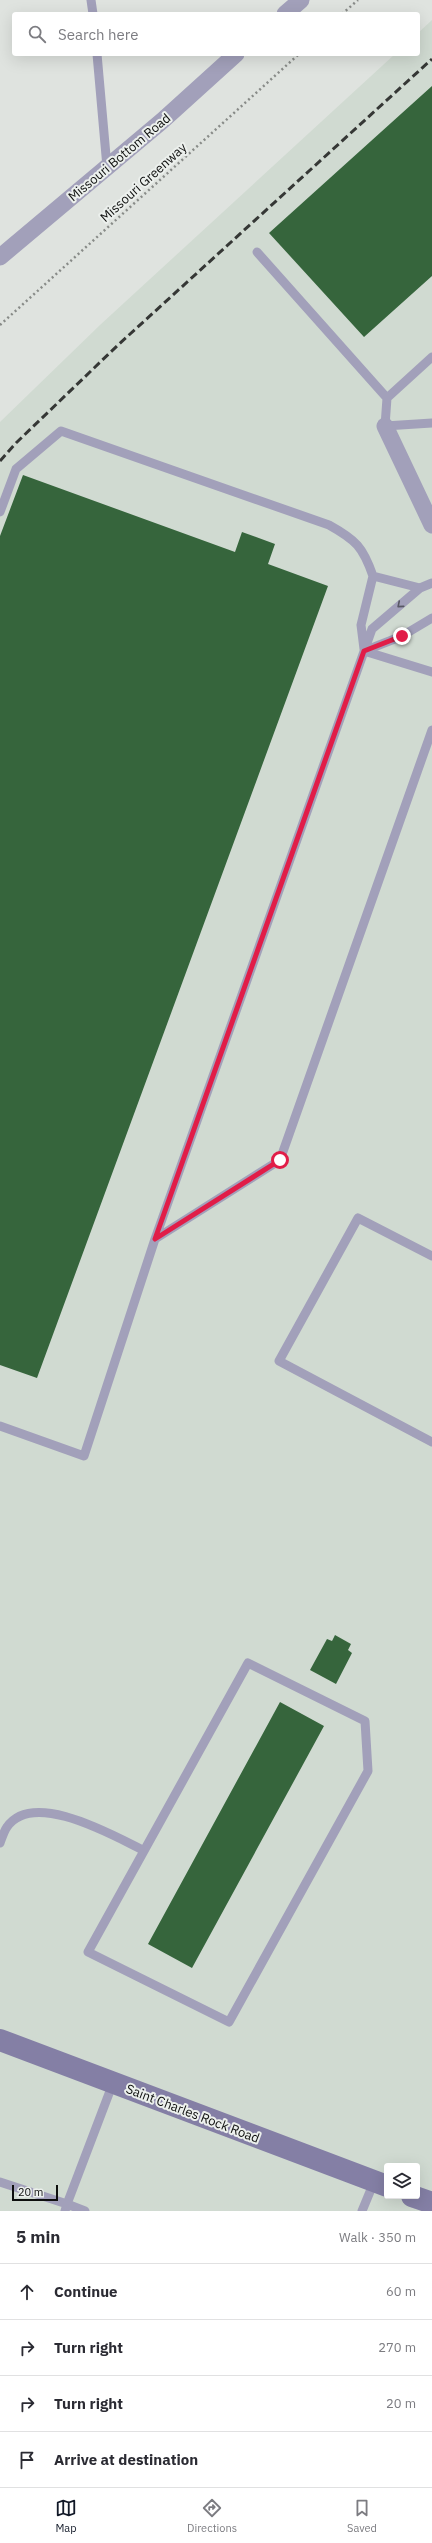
<!DOCTYPE html>
<html lang="en">
<head>
<meta charset="utf-8">
<style>
  body { margin:0; font-family:"IBM Plex Sans",sans-serif; background:#f7f7f7; color:#2b2b33 }
  .controls { position:absolute; right:12px; bottom:12px; display:grid; overflow:hidden; border-radius:4px; box-shadow:0 4px 16px #0002 }
  .controls button { width:36px; height:36px; display:grid; place-items:center; padding:0; border:0; border-bottom:1px solid #e1e1e2; background:#fff; color:#2b2b33; font:20px sans-serif }
  .scale { position:absolute; left:12px; bottom:10px; width:46px; box-sizing:border-box; padding-left:4px; border:2px solid #0e0f0e; border-top:0; font-size:11px; line-height:14px; white-space:nowrap; color:#0e0f0e; -webkit-text-stroke:3px #ecf0ed; paint-order:stroke }
  .stop { position:absolute; width:12px; height:12px; margin:-9px; border:3px solid #e11d48; border-radius:50%; background:#fff }
  .stop.end { background:#e11d48; border-color:#fff; box-shadow:0 1px 4px #0008 }
  .list { margin:0; padding:0; list-style:none }
  h2 { display:flex; justify-content:space-between; align-items:center; height:52px; margin:0; padding:0 16px; font-size:17px }
  h2 small { font-size:13px; font-weight:400; color:#7c7c81 }
  .list li { display:grid; grid-template-columns:26px 1fr auto; gap:12px; align-items:center; box-sizing:border-box; height:56px; padding:0 16px; border-top:1px solid #e1e1e2 }
  .list b { display:block; font-size:15px; white-space:nowrap }
  .list em { font-size:13px; font-style:normal; color:#7c7c81 }
  .icon { flex:none; width:22px; height:22px; fill:none; stroke:currentColor; stroke-width:2; stroke-linecap:round; stroke-linejoin:round }
  .map { position:relative; flex:none; width:432px; height:2211px; overflow:hidden }
  .search { position:absolute; background:#fff; box-shadow:0 4px 16px #0002; left:12px; right:12px; top:12px; height:44px; display:flex; align-items:center; gap:10px; box-sizing:border-box; padding:0 14px; border-radius:4px; color:#7c7c81; font-size:15px }
  .sheet { height:276px; background:#fff }
  nav { display:flex; justify-content:space-around; align-items:center; box-sizing:border-box; height:56px; border-top:1px solid #e1e1e2; background:#fff; font-size:11px; color:#7c7c81 }
  nav a { display:grid; justify-items:center; gap:2px }
  nav .on { color:#111827 }
  .map>svg:first-child { display:block }
  .built { fill:#d0dad1; fill-rule:evenodd }
  .building { fill:#36653c }
  .lines { fill:none; stroke-linecap:round; stroke-linejoin:round }
  .path { stroke:#888b88; stroke-width:2.5; stroke-dasharray:2 3; stroke-linecap:butt }
  .lane { stroke:#a2a0ba; stroke-width:9 }
  .street { stroke:#a2a0ba; stroke-width:17 }
  .secondary { stroke:#847fa5; stroke-width:22 }
  .rail { stroke:#353735; stroke-width:3; stroke-dasharray:8 4; stroke-linecap:butt }
  .oneway { stroke:#585864 }
  .route { stroke:#e11d48; stroke-width:5 }
  .labels { text-anchor:middle; stroke-width:4; stroke-linejoin:round; paint-order:stroke }
  .street-label { font-size:13px; fill:#0e0f0e; stroke:#ecf0ed }
</style>
</head>
<body>
<div class="map">
<svg width="432" height="2211" viewBox="0 0 432 2211">
  <rect width="100%" height="100%" fill="#dfe3df"/>
  <!-- built -->
  <path class="built" d="M432 20V2211H0V422L100 325 395 54H418V33ZM387 2166H417V2196H387Z"/>
  <!-- building -->
  <path class="building" d="M432 86V276L364 337 269 233Z
    M23 475 235 552 242 532 275 544 268 564 328 586 37 1378 0 1365V536Z
    M335 1635 351 1644 348 1650 352 1653 336 1684 310 1670 327 1639 332 1641Z
    M280 1702 324 1726 192 1968 148 1944Z"/>
  <g class="lines">
    <!-- path -->
    <path class="path" d="M342 14 358 0
      M0 325 299 54"/>
    <!-- lane -->
    <path class="lane" d="M91 0 93 14
      M97 54 107 167
      M257 252 387 398 385 426 432 423
      M387 398 432 357
      M0 512 16 469 61 431 329 525C356 540 363 547 373 576L420 588
      M364 649 361 625 373 576
      M364 651 402 636 432 618
      M364 651 432 672
      M155 1239 280 1160 432 730
      M432 1256 358 1218 279 1361 432 1442
      M0 1426 84 1456 155 1239 372 629 420 588 432 583
      M248 1663 365 1721 368 1771 229 2022 88 1952Z
      M0 1843C2 1838 4 1831 7 1827 33 1789 114 1836 143 1850
      M0 2182 67 2204 65 2211
      M85 2211 67 2204 113 2083
      M362 2211 374 2182"/>
    <!-- street -->
    <path class="street" d="M285 14 301 0
      M0 257 162 121 236 54
      M385 426 432 525"/>
    <!-- secondary -->
    <path class="secondary" d="M0 2040 387 2186
      M412 2196 432 2203"/>
    <!-- rail -->
    <path class="rail" d="M0 461 16 443 118 345 432 59"/>
  </g>
  <!-- one-way arrows -->
  <defs><path id="oneway-chevron" d="M-2-3.5L2.5 0L-2 3.5" fill="none" stroke-width="1.6" stroke-linecap="round" stroke-linejoin="round"/></defs>
  <use class="oneway" href="#oneway-chevron" transform="translate(400 605) rotate(140)"/>
  <g class="lines">
    <!-- route -->
    <path class="route" d="M280 1160 155 1239 364 651 402 636"/>
  </g>
  <g class="labels">
    <!-- street labels -->
    <g class="street-label">
      <text transform="translate(119 157) rotate(-40)" y="5">Missouri Bottom Road</text>
      <text transform="translate(143 182) rotate(-42)" y="5">Missouri Greenway</text>
      <text transform="translate(193 2113) rotate(21)" y="5">Saint Charles Rock Road</text>
    </g>
  </g>
</svg>
<div class="controls">
<button><svg class="icon" aria-label="layers" viewBox="0 0 24 24"><path d="M12 4l9 5-9 5-9-5zM3 14l9 5 9-5"/></svg></button>
</div>
<div class="scale">20 m</div>
<div class="stop" style="left:280px;top:1160px"></div>
<div class="stop end" style="left:402px;top:636px"></div>
<div class="search"><svg class="icon" aria-label="search" viewBox="0 0 24 24"><circle cx="10" cy="10" r="6"/><path d="M15 15l6 6"/></svg>Search here</div>
</div>
<section class="sheet">
<h2>5 min<small>Walk · 350 m</small></h2>
<ul class="list">
<li><svg class="icon" aria-label="ahead" viewBox="0 0 24 24"><path d="M12 20V5M6 11l6-6 6 6"/></svg><div><b>Continue</b></div><em>60 m</em></li>
<li><svg class="icon" aria-label="right" viewBox="0 0 24 24"><path d="M7 20v-9h11M14 6l5 5-5 5"/></svg><div><b>Turn right</b></div><em>270 m</em></li>
<li><svg class="icon" aria-label="right" viewBox="0 0 24 24"><path d="M7 20v-9h11M14 6l5 5-5 5"/></svg><div><b>Turn right</b></div><em>20 m</em></li>
<li><svg class="icon" aria-label="arrive" viewBox="0 0 24 24"><path d="M6 21V4h12l-3 4 3 4H6"/></svg><div><b>Arrive at destination</b></div></li>
</ul>
</section>
<nav>
<a class="on"><svg class="icon" aria-label="map" viewBox="0 0 24 24"><path d="M3 6l6-2 6 2 6-2v14l-6 2-6-2-6 2zM9 4v14M15 6v14"/></svg>Map</a>
<a><svg class="icon" aria-label="directions" viewBox="0 0 24 24"><path d="M12 3l9 9-9 9-9-9zM9 14v-3h6M13 9l2 2-2 2"/></svg>Directions</a>
<a><svg class="icon" aria-label="saved" viewBox="0 0 24 24"><path d="M7 4h10v16l-5-4-5 4z"/></svg>Saved</a>
</nav>
</body>
</html>
